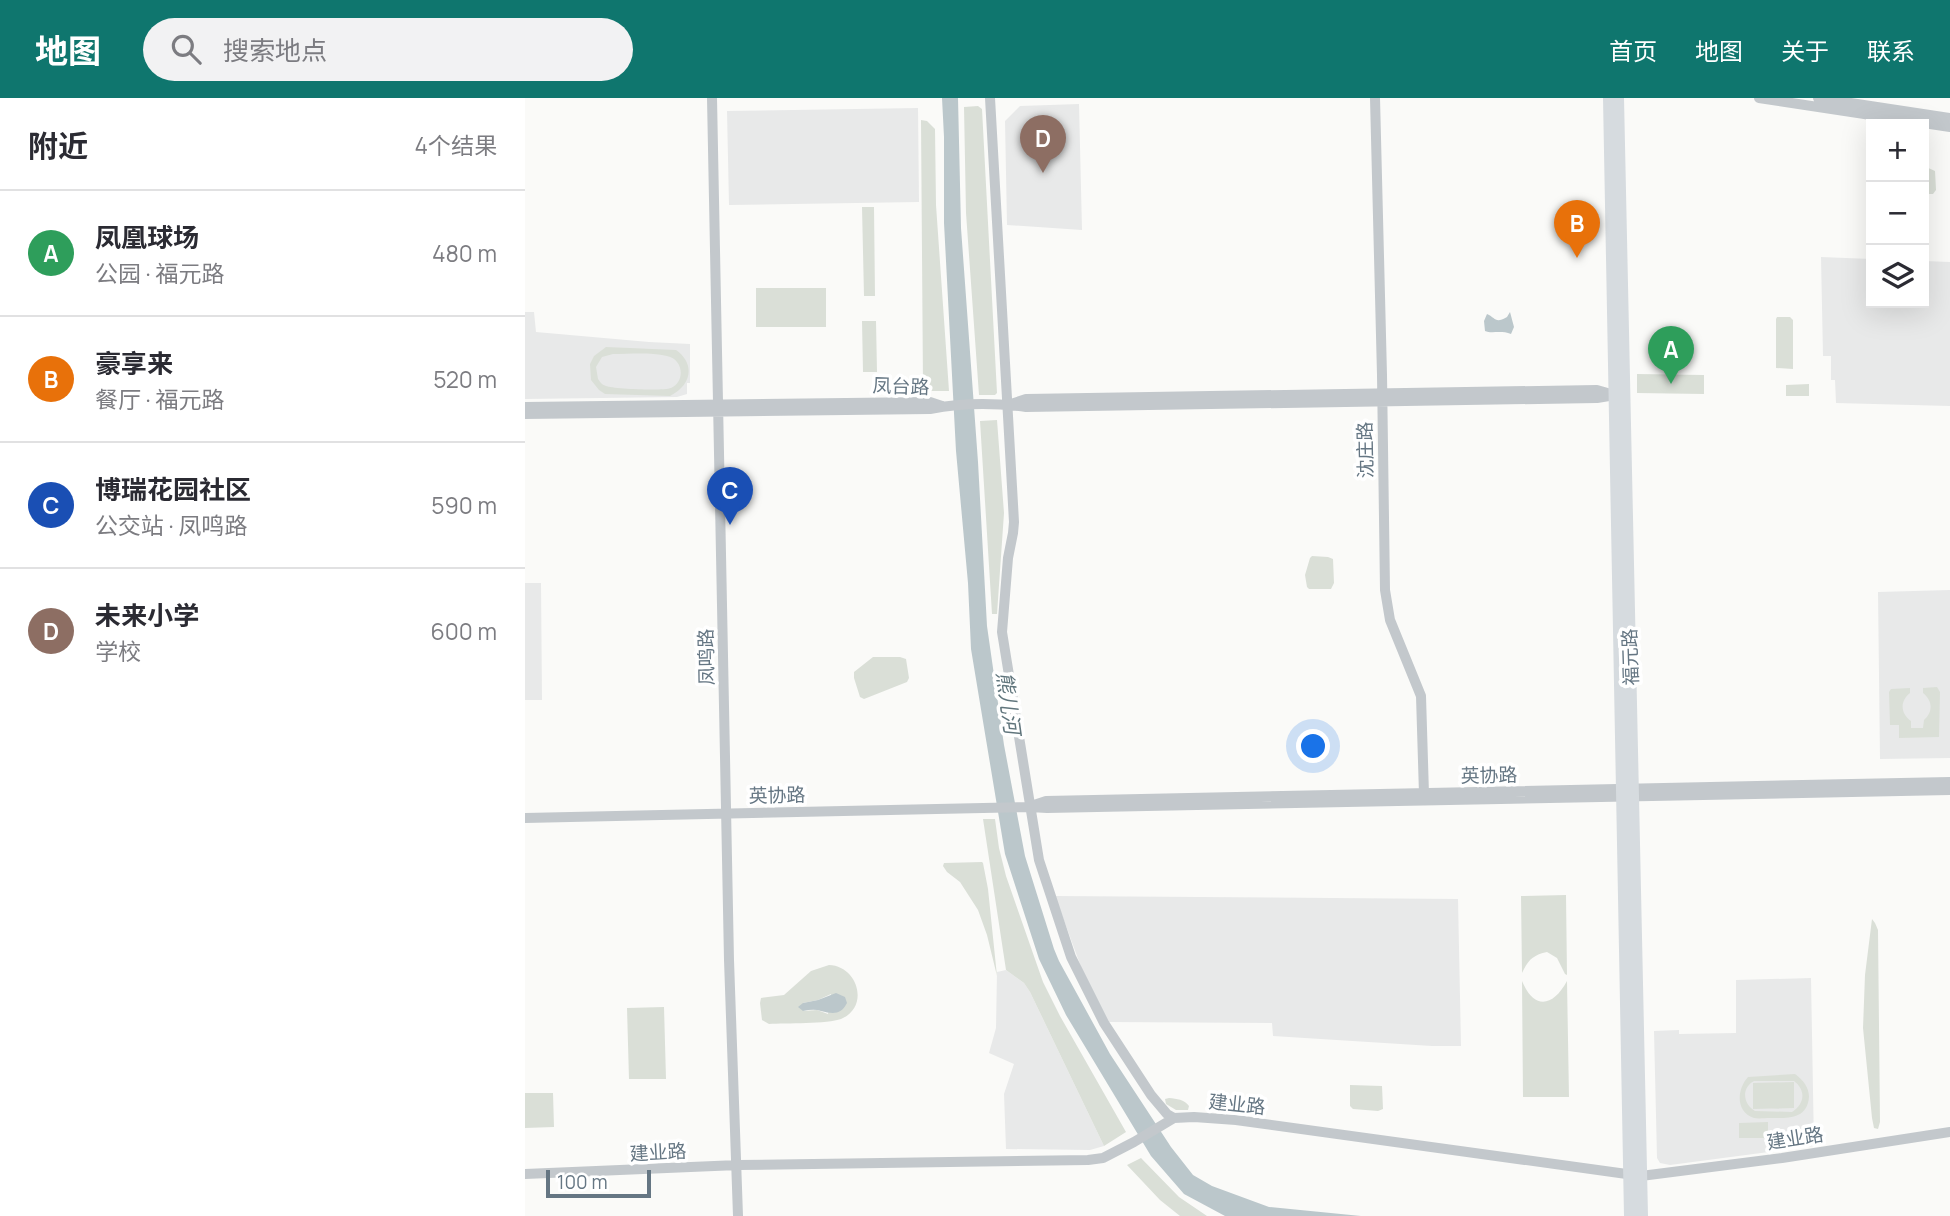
<!DOCTYPE html>
<html lang="zh">
<head>
<meta charset="utf-8">
<style>
  body { margin:0; font-family:Manrope,"Noto Sans SC",sans-serif; background:#f2f2f3; color:#2b2b33 }
  .controls { position:absolute; right:21px; top:21px; display:grid; overflow:hidden; border-radius:0px; box-shadow:0 7px 28px #0002 }
  .controls button { width:63px; height:63px; display:grid; place-items:center; padding:0; border:0; border-bottom:2px solid #e1e1e2; background:#fff; color:#2b2b33; font:35px sans-serif }
  .scale { position:absolute; left:21px; bottom:18px; width:105px; box-sizing:border-box; padding-left:7px; border:4px solid #657683; border-top:0; font-size:19px; line-height:24px; white-space:nowrap; color:#657683; -webkit-text-stroke:5px #fff; paint-order:stroke }
  .you { position:absolute; left:789px; top:649px; width:24px; height:24px; margin:-18px; border:5px solid #fff; border-radius:50%; background:#1a73e8; box-shadow:0 0 0 10px #1a73e833 }
  .badge { display:grid; place-items:center; width:46px; height:46px; border-radius:50%; background:#0f766e; color:#fff; font-size:23px; font-weight:700 }
  .pin { position:absolute; translate:-50% -58px; filter:drop-shadow(0 2px 4px #0008) }
  .pin::after { content:''; position:absolute; top:37px; width:24px; height:21px; background:inherit; clip-path:polygon(0 0,100% 0,50% 100%) }
  .list { margin:0; padding:0; list-style:none }
  h2 { display:flex; justify-content:space-between; align-items:center; height:91px; margin:0; padding:0 28px; font-size:30px }
  h2 small { font-size:23px; font-weight:400; color:#7c7c81 }
  .list li { display:grid; grid-template-columns:46px 1fr auto; gap:21px; align-items:center; box-sizing:border-box; height:126px; padding:0 28px; border-top:2px solid #e1e1e2 }
  .list b { display:block; font-size:26px; white-space:nowrap }
  .list p { margin:0; font-size:23px; white-space:nowrap; color:#7c7c81 }
  .list em { font-size:23px; font-style:normal; color:#7c7c81 }
  .icon { flex:none; width:38px; height:38px; fill:none; stroke:currentColor; stroke-width:2; stroke-linecap:round; stroke-linejoin:round }
  .map { position:relative; flex:none; width:1425px; height:1118px; overflow:hidden }
  header { display:flex; align-items:center; gap:42px; box-sizing:border-box; height:98px; padding:0 35px; background:#0f766e; color:#fff }
  header strong { font-size:33px }
  nav { display:flex; gap:38px; margin-inline-start:auto; font-size:24px }
  .search { width:490px; height:63px; background:#f2f2f3; display:flex; align-items:center; gap:18px; box-sizing:border-box; padding:0 24px; border-radius:38px; color:#7c7c81; font-size:26px }
  main { display:flex }
  aside { flex:1; background:#fff }
  .map>svg:first-child { display:block }
  .built { fill:#e8e9e9 }
  .green { fill:#dadfd7; fill-rule:evenodd }
  .water { fill:#bbc7cb }
  .lines { fill:none; stroke-linecap:round; stroke-linejoin:round }
  .minor { stroke:#c3c8cc; stroke-width:10 }
  .major { stroke:#d6dbdf; stroke-width:12 }
  .labels { text-anchor:middle; stroke-width:7; stroke-linejoin:round; paint-order:stroke }
  .street-label { font-size:19px; fill:#657683; stroke:#fff }
  .water-label { font-size:21px; font-style:italic; fill:#60757c; stroke:#fff }
</style>
</head>
<body>
<header>
<strong>地图</strong>
<div class="search"><svg class="icon" aria-label="search" viewBox="0 0 24 24"><circle cx="10" cy="10" r="6"/><path d="M15 15l6 6"/></svg>搜索地点</div>
<nav><a>首页</a><a>地图</a><a>关于</a><a>联系</a></nav>
</header>
<main>
<aside>
<h2>附近<small>4个结果</small></h2>
<ul class="list">
<li><span class="badge" style="background:#2e9e5b">A</span><div><b>凤凰球场</b><p>公园 · 福元路</p></div><em>480 m</em></li>
<li><span class="badge" style="background:#e8710a">B</span><div><b>豪享来</b><p>餐厅 · 福元路</p></div><em>520 m</em></li>
<li><span class="badge" style="background:#1a4fb4">C</span><div><b>博瑞花园社区</b><p>公交站 · 凤鸣路</p></div><em>590 m</em></li>
<li><span class="badge" style="background:#8d6e63">D</span><div><b>未来小学</b><p>学校</p></div><em>600 m</em></li>
</ul>
</aside>
<div class="map">
<svg width="1425" height="1118" viewBox="0 0 1425 1118">
  <rect width="100%" height="100%" fill="#fafaf8"/>
  <!-- built -->
  <path class="built" d="M554 6 557 132 482 127 480 23 495 8Z
    M393 10 394 104 204 107 202 13Z
    M1296 159 1346 161V205H1399V163L1425 164V308L1311 305 1310 282H1306V258H1298Z
    M0 214H9L11 234 124 244 165 246V285H162V296L152 299 0 301Z
    M0 485H16L17 602H0Z
    M1425 492V660L1355 661 1353 494Z
    M530 798 933 801 936 948H907L748 938 747 925 583 924 559 877Z
    M481 872 499 885 505 894 579 1048 565 1052 481 1051 479 996 489 966 464 955 471 930 472 874Z
    M1286 880 1289 1048 1145 1067 1135 1065 1132 1060 1129 933 1154 932V936L1211 935V882Z"/>
  <!-- green -->
  <path class="green" d="M453 8 457 11 472 295 470 297H454L441 115 439 9Z
    M396 22 402 23 410 31 411 107 424 293H407L402 289H398Z
    M1399 68 1410 73 1411 92 1408 96H1402L1399 90Z
    M337 109H349L350 198H339Z
    M231 190H301V229H231Z
    M1252 219H1265L1268 222V271L1251 270V221Z
    M337 223H351L352 274H338Z
    M81 249 151 252C171 266 166 288 145 298L80 296 74 292 66 282 65 266 69 258ZM88 256C105 256 125 254 142 258 158 261 161 283 146 290 139 293 88 291 81 288 76 286 76 285 73 281L71 269 77 259Z
    M1112 276 1179 277V296L1112 295Z
    M1284 286V298H1261V287Z
    M472 322 479 415 472 516H467L455 323Z
    M787 458 803 459 808 461 809 485 806 491H784L782 489 780 477 785 460Z
    M348 559H375L381 561 384 580 382 584 339 601 335 599 329 580V574Z
    M1412 589 1415 594 1414 639 1374 640V627H1365L1364 594 1366 591 1385 590V595C1375 603 1375 615 1386 623V630H1398L1399 622C1408 614 1408 603 1398 595V590Z
    M458 721H470L474 750 481 778 518 884 535 918 601 1034 579 1048 505 894 499 885 481 872Z
    M457 764 458 765 463 791 472 878 462 837 453 812 435 784 422 774 418 768 419 765Z
    M1041 797 1042 877 1040 876 1032 860 1022 854C1008 857 1003 862 997 875L996 798Z
    M1347 821 1350 825 1353 832 1355 1024 1353 1031 1349 1030 1347 1020 1338 930 1340 877Z
    M304 867C333 868 345 909 316 921 303 926 260 925 244 926L237 922 235 905 236 900 259 897 286 873ZM306 896 303 916 292 912 278 913V905L293 902Z
    M997 883C1009 912 1028 909 1042 883L1044 999H998Z
    M139 909 141 981H104L102 910Z
    M1270 976C1278 982 1284 989 1284 999 1282 1022 1262 1020 1245 1020 1240 1020 1234 1021 1229 1020 1210 1014 1212 991 1223 979ZM1229 983H1269C1281 992 1280 1006 1267 1014L1230 1013C1218 1006 1216 990 1229 983Z
    M1269 984V1010L1228 1011V985Z
    M825 987 857 988 858 1011 853 1013 828 1011 825 1008Z
    M0 995H28L29 1029 0 1030Z
    M644 1000C652 1001 659 1001 664 1008L663 1012H651L641 1006 640 1001Z
    M1243 1024V1040H1214V1025Z
    M616 1060 654 1099 682 1118H655L635 1102 602 1067Z"/>
  <!-- water -->
  <path class="water" d="M417 0H433L436 130 453 364 462 528 479 647 500 758 529 851 534 863 585 956 646 1049 668 1077 687 1088 744 1109 836 1118H700L659 1096 626 1058 541 917 514 861 480 756 446 551 443 485 431 353 419 125V39Z
    M985 214 989 229 986 236C976 232 966 236 960 233L959 223 962 216C971 220 970 226 982 219Z
    M311 895 320 899 322 905C316 917 308 916 296 913 290 911 284 912 278 913L273 909 278 905 293 902Z"/>
  <g class="lines">
    <!-- minor -->
    <path class="minor" d="M187 0 204 862 213 1118
      M465 0 489 424 488 435 483 460 477 534 514 762 546 859 579 925 626 997 642 1016 649 1020
      M850 0 857 277 860 492 865 522 896 598 899 696
      M1234 0 1425 29
      M1293 0 1425 20
      M486 306 501 301 1072 292 1086 296
      M0 309 405 304 417 308
      M0 316 405 311C436 305 471 305 501 309L1072 300 1090 297
      M509 707 521 703 1425 684
      M0 720 505 709 522 710 1425 692
      M0 1076 213 1067 563 1062 578 1060 609 1044 649 1020 669 1019 711 1022 1116 1078 1257 1060 1425 1034"/>
    <!-- major -->
    <path class="major" d="M1084 0 1105 1118
      M1093 0 1117 1118"/>
  </g>
  <g class="labels">
    <!-- street labels -->
    <g class="street-label">
      <text transform="translate(376 288) rotate(2)" y="7">凤台路</text>
      <text transform="translate(840 352) rotate(-91)" y="7">沈庄路</text>
      <text transform="translate(181 559) rotate(-91)" y="7">凤鸣路</text>
      <text transform="translate(1105 559) rotate(-92)" y="7">福元路</text>
      <text transform="translate(964 677) rotate(-1)" y="7">英协路</text>
      <text transform="translate(252 697) rotate(-1)" y="7">英协路</text>
      <text transform="translate(712 1006) rotate(6)" y="7">建业路</text>
      <text transform="translate(1270 1040) rotate(-9)" y="7">建业路</text>
      <text transform="translate(133 1054) rotate(-3)" y="7">建业路</text>
    </g>
    <!-- water labels -->
    <g class="water-label">
      <text transform="translate(483 605) rotate(82)" y="7">熊儿河</text>
    </g>
  </g>
</svg>
<div class="controls">
<button>+</button>
<button>−</button>
<button><svg class="icon" aria-label="layers" viewBox="0 0 24 24"><path d="M12 4l9 5-9 5-9-5zM3 14l9 5 9-5"/></svg></button>
</div>
<div class="scale">100 m</div>
<div class="you"></div>
<div class="pin badge" style="left:1146px;top:286px;background:#2e9e5b">A</div>
<div class="pin badge" style="left:1052px;top:160px;background:#e8710a">B</div>
<div class="pin badge" style="left:205px;top:427px;background:#1a4fb4">C</div>
<div class="pin badge" style="left:518px;top:75px;background:#8d6e63">D</div>
</div>
</main>
</body>
</html>
